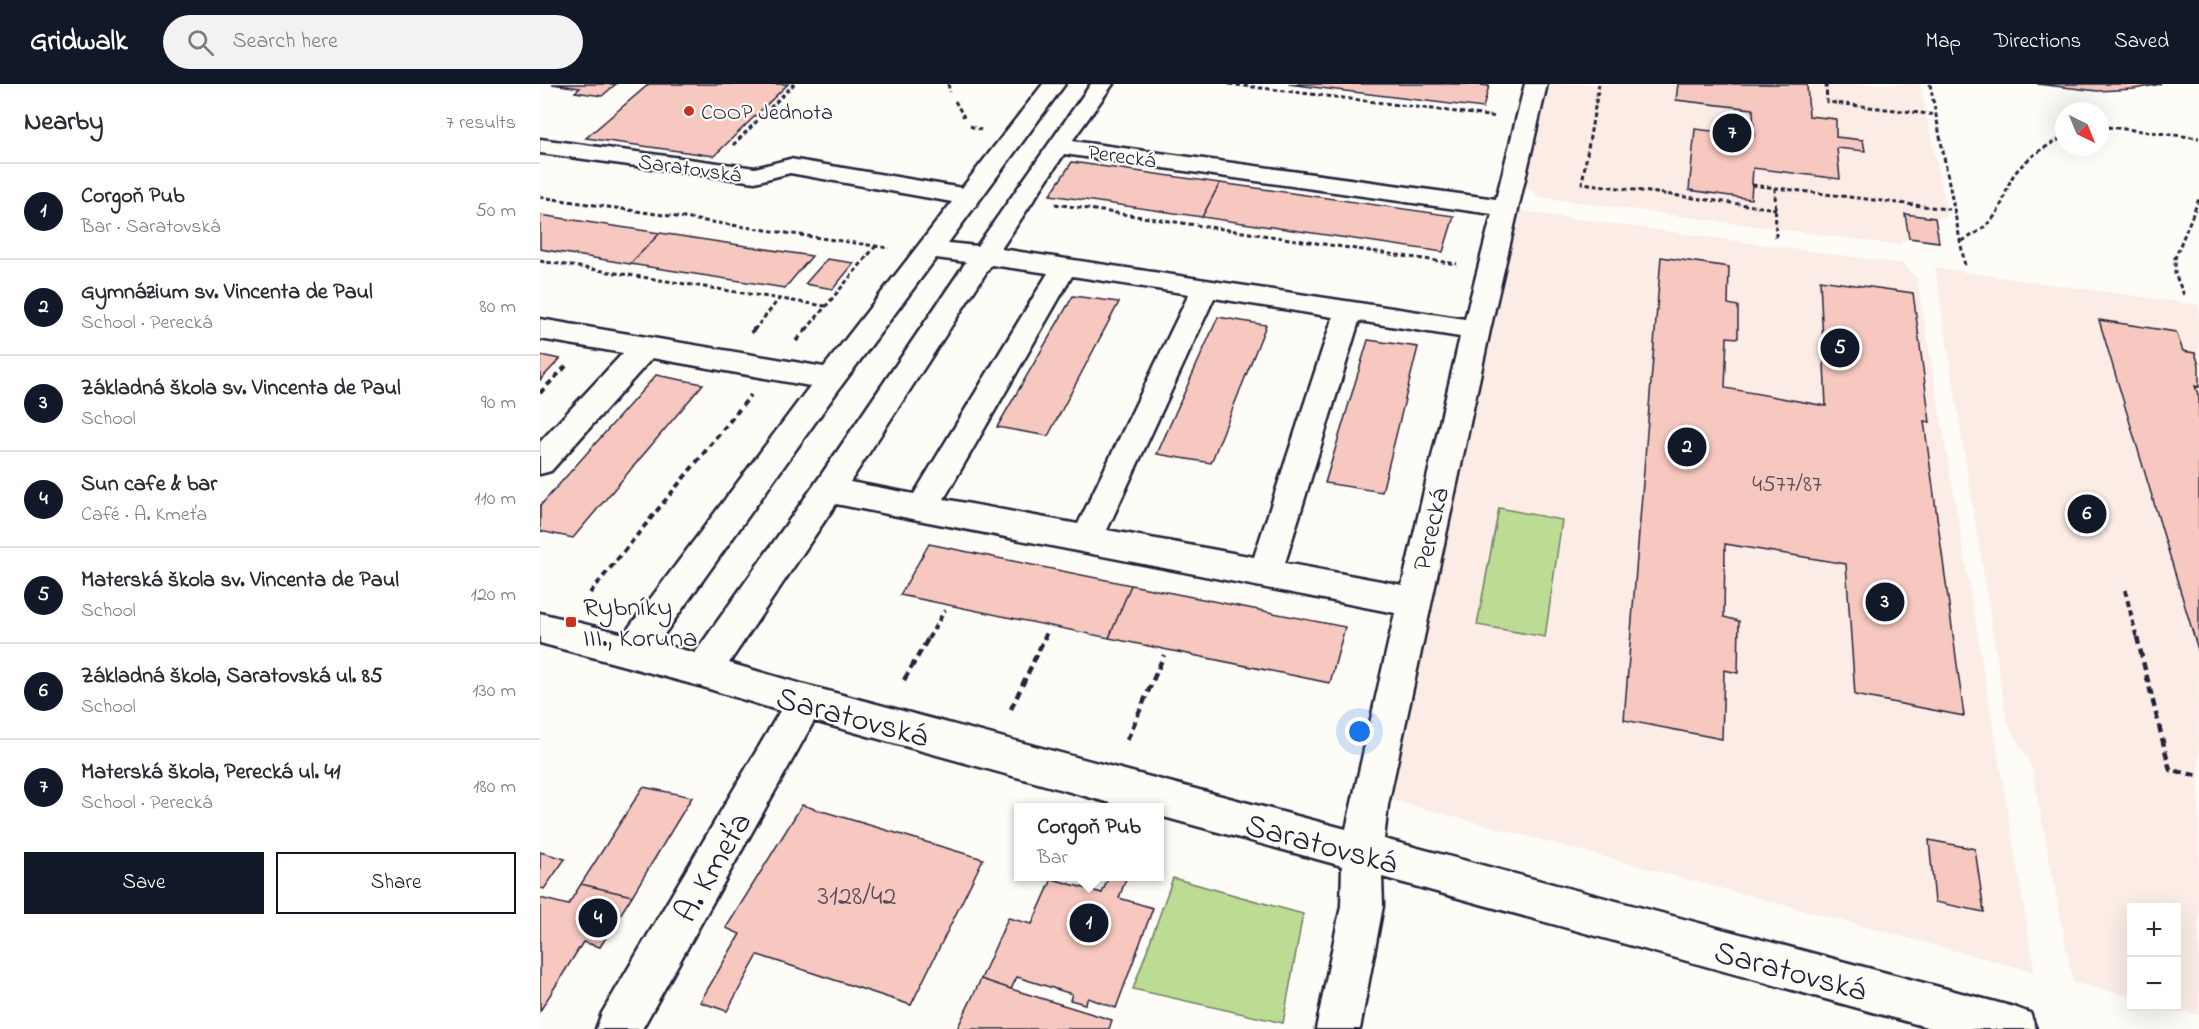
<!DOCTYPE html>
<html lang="en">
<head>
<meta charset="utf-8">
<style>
  body { margin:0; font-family:"Indie Flower",sans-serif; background:#f2f2f3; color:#2b2b33 }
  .controls { position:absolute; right:18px; bottom:18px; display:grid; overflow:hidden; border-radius:0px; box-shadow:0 6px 24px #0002 }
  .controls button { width:54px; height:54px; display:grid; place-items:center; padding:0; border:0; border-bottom:2px solid #e1e1e2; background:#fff; color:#2b2b33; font:30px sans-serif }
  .compass { position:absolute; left:1515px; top:18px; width:54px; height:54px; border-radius:50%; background:#fff; box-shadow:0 6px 24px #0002; rotate:137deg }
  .you { position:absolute; left:820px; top:648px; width:21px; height:21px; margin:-15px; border:4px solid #fff; border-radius:50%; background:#1a73e8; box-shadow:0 0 0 9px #1a73e833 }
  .badge { display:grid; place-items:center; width:39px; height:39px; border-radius:50%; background:#111827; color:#fff; font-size:20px; font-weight:700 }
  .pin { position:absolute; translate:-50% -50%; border:3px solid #fff; box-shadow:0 2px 6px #0006 }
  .popup { position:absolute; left:474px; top:719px; width:150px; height:78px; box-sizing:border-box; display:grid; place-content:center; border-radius:0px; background:#fff; filter:drop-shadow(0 2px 4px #0005); font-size:20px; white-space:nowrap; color:#7c7c81 }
  .popup b { font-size:22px; color:#2b2b33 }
  .popup::after { content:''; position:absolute; left:50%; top:100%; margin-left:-12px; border:12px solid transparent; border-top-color:#fff }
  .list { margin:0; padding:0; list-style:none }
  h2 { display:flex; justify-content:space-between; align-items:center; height:78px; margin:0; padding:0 24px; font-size:26px }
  h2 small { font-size:20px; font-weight:400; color:#7c7c81 }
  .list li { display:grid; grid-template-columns:39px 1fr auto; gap:18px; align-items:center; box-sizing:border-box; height:96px; padding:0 24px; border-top:2px solid #e1e1e2 }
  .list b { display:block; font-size:22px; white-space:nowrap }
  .list p { margin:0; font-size:20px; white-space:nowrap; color:#7c7c81 }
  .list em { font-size:20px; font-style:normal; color:#7c7c81 }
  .actions { display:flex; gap:12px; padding:18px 24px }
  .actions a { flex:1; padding:14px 0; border:2px solid #111827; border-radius:0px; text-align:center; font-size:21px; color:#111827 }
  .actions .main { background:#111827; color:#fff }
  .icon { flex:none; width:33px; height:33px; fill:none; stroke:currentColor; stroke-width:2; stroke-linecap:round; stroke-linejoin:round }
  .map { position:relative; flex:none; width:1659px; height:945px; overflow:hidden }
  header { display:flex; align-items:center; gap:36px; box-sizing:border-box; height:84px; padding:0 30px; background:#111827; color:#fff }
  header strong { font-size:28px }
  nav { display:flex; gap:33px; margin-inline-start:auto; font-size:21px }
  .search { width:420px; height:54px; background:#f2f2f3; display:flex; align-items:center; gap:15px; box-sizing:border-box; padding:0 21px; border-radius:33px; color:#7c7c81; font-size:22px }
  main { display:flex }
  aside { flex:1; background:#fff }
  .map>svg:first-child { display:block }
  .built { fill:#fbece6 }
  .green { fill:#bcdb93; stroke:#6f7e67; stroke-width:1.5 }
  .building { fill:#f7c8bf; stroke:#22223b; stroke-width:1.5 }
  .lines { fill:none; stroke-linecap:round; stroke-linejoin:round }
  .street-casing { stroke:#22223b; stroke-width:5 }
  .path-far2 { stroke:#22223b; stroke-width:3; stroke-dasharray:4.5 3; stroke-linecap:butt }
  .path-far1 { stroke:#22223b; stroke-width:4; stroke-dasharray:6 4.5; stroke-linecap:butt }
  .path { stroke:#22223b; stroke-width:4.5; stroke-dasharray:8 5; stroke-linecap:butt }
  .street { fill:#fdfcf7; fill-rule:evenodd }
  .poi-dot { fill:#c8321e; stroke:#fdfcf7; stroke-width:2 }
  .labels { text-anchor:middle; stroke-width:4.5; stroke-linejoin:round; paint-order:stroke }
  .far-poi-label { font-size:22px; fill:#22223b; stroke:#fdfcf7; text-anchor:start }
  .far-street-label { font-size:22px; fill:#22223b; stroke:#fdfcf7 }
  .number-label { font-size:24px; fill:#574c5c }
  .street-label { font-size:27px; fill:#22223b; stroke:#fdfcf7 }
  .poi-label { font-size:27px; fill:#22223b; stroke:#fdfcf7; text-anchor:start }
  .near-number-label { font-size:28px; fill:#574c5c }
  .near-street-label { font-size:33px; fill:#22223b; stroke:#fdfcf7 }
</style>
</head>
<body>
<header>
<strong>Gridwalk</strong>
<div class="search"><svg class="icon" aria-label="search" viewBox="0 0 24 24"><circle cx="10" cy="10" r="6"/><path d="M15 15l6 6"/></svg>Search here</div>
<nav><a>Map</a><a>Directions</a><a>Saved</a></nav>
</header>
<main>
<aside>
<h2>Nearby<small>7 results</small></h2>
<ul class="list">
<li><span class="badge">1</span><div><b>Corgoň Pub</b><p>Bar · Saratovská</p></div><em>50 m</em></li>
<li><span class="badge">2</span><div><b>Gymnázium sv. Vincenta de Paul</b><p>School · Perecká</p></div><em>80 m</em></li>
<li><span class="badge">3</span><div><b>Základná škola sv. Vincenta de Paul</b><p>School</p></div><em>90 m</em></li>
<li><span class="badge">4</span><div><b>Sun cafe &amp; bar</b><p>Café · A. Kmeťa</p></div><em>110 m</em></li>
<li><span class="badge">5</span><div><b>Materská škola sv. Vincenta de Paul</b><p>School</p></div><em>120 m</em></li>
<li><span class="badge">6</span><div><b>Základná škola, Saratovská ul. 85</b><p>School</p></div><em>130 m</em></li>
<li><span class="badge">7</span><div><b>Materská škola, Perecká ul. 41</b><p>School · Perecká</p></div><em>180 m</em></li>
</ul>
<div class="actions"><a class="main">Save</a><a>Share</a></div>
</aside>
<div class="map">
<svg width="1659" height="945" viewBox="0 0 1659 945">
  <rect width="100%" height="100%" fill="#fdfcf7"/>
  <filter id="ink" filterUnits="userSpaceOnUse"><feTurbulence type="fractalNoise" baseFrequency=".0167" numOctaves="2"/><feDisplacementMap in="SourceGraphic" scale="12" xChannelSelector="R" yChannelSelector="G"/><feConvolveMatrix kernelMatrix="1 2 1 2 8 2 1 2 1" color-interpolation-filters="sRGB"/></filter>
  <g filter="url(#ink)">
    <!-- built -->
    <path class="built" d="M1006 0H1380L1408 133 1395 134 1365 130 1369 154 1358 161 998 113 982 97Z
      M979 127 1364 180 1377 194 1495 888 844 714Z
      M1395 184 1659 221V931L1627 923 1636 922V824H1592L1591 913 1533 898 1491 681 1467 638Z"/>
    <!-- green -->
    <path class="green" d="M959 424 1022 436 1005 553 937 541Z
      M633 794 763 830 743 939 593 905Z"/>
    <!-- building -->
    <path class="building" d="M12 0H76L62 12 35 8 40 4Z
      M109 0H248L174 72 46 54Z
      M748 0H931L949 2 943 24Z
      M1138 0H1267L1269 32 1296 35V53L1323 56 1325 67 1297 64 1300 95 1213 84 1211 115 1149 106 1155 45 1214 52 1213 25 1136 16Z
      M1497 0H1621L1594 5 1558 7Z
      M532 78 680 99 662 133 510 111Z
      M680 99 914 132 903 168 662 133Z
      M1365 130 1395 134 1399 158 1369 154Z
      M0 131 120 149 90 180 0 165Z
      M120 149 272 172 245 204 90 180Z
      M1121 173 1189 183 1188 220 1198 222V254L1187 253 1185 304 1286 322 1280 196 1373 209 1390 338 1384 337 1424 632 1315 611 1306 480 1185 460 1184 533 1199 537 1198 589 1184 586 1182 655 1084 636Z
      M287 175 314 179 293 205 265 200Z
      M533 212 579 218 508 352 457 343Z
      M678 233 726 241 671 379 617 370Z
      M1559 236 1636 248 1643 267 1655 269 1659 281V303L1655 302 1659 313V569Z
      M828 256 878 263 842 408 785 399Z
      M0 271 20 275 0 296Z
      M116 291 163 300 33 454 0 447V422Z
      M389 460 591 501 569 554 360 511Z
      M591 501 805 543 790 599 569 554Z
      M103 703 152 713 92 812 41 800Z
      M262 721 443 775 371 921 218 871 187 927 160 918 200 850 186 844Z
      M1389 756 1435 765 1444 828 1395 818Z
      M0 768 25 775 4 805 0 804Z
      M569 792H587L579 814 613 824 576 924 548 914 545 920 530 916 532 910 477 893 471 905 441 895 468 834 492 840 512 795 562 809Z
      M41 800 92 812 60 863 43 858 0 927V814L28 821Z
      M441 895 471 905 572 936 569 945H417Z"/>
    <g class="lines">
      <!-- street casing -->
      <g class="street-casing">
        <path id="street" d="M503 0H525L408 159 437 162 551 0H573L532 57 956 115 985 0H1007L950 246 848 721 844 755 1474 923 1490 929 1496 945H1394L842 793 843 822 820 945H776L801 822 802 782 620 732V724H588L274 637 102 945H56L62 929 240 627 163 603 0 559V529L84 550 270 302 112 274 11 387 0 390V358L83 269 0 255V235L284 283 412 118 250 89 215 98 0 69V55L215 84 250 75 422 104ZM524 70 952 130 925 235 461 165ZM396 174 426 178 277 397 155 569 118 559 301 302ZM451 181 508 189 374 410 310 398ZM532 192 649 210 538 440 404 415ZM674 214 793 233 714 473 567 446ZM819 237 920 253 862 501 745 479ZM296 420 855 529 806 745 265 601 189 579Z"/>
      </g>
      <!-- path-far2 -->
      <path class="path-far2" d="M408 0 410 8
        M689 0 957 33
        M1059 0 1042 99 1236 125
        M1286 0 1287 18 1397 31
        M1390 0 1425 182
        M415 17 424 33
        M430 42 441 46
        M1560 42 1659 54
        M193 61 254 0
        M1212 101 1415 126
        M1235 104 1236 154
        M0 113 349 164
        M515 120 917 180
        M1422 157C1437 149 1453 139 1460 123 1466 112 1467 100 1475 89 1488 73 1506 62 1524 53
        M0 177 285 222
        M1644 211 1635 190V174L1659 115
        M214 246 239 215
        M266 246 335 163"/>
      <!-- path-far1 -->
      <path class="path-far1" d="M211 249 215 244
        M256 257 267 244
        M0 309 27 281
        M1585 506 1597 555
        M50 509 211 311
        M388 555 405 526
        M504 555 507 548"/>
      <!-- path -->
      <path class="path" d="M1597 553 1630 686 1659 692
        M364 596 389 553
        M471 625 505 553
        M587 656 624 571"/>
      <!-- street -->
      <use href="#street" class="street"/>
    </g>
  </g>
  <!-- markers -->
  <g class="poi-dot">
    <circle cx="149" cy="27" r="6"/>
    <rect x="25" y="532" width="12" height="12" rx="3"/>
  </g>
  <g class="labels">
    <!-- far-poi labels -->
    <g class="far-poi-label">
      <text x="161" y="35">COOP Jednota</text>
    </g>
    <!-- far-street labels -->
    <g class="far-street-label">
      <text transform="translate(582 71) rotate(8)" y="8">Perecká</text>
      <text transform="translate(150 83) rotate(8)" y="8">Saratovská</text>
    </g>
    <!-- number labels -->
    <g class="number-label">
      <text x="1247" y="407">4577/87</text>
    </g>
    <!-- street labels -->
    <g class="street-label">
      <text transform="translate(890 445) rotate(-77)" y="9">Perecká</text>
    </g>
    <!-- poi labels -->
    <g class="poi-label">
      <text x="43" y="531">Rybníky<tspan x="43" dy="31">III., Koruna</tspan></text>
    </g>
    <!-- near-number labels -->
    <g class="near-number-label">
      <text x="317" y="820">3128/42</text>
    </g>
    <!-- near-street labels -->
    <g class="near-street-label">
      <text transform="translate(313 631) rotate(15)" y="12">Saratovská</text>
      <text transform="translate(782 758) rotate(15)" y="12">Saratovská</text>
      <text transform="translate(171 782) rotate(-60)" y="12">A. Kmeťa</text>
      <text transform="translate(1251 885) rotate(15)" y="12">Saratovská</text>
    </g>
  </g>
</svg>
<div class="controls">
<button>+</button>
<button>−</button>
</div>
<svg class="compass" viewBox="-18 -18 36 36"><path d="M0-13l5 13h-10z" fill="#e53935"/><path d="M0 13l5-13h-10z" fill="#7c7c81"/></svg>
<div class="you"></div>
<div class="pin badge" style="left:549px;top:839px">1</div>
<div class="popup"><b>Corgoň Pub</b>Bar</div>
<div class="pin badge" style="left:1147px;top:363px">2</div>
<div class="pin badge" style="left:1345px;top:518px">3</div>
<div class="pin badge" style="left:58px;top:834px">4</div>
<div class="pin badge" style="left:1300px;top:264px">5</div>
<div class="pin badge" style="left:1547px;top:430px">6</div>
<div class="pin badge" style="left:1192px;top:49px">7</div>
</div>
</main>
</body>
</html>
